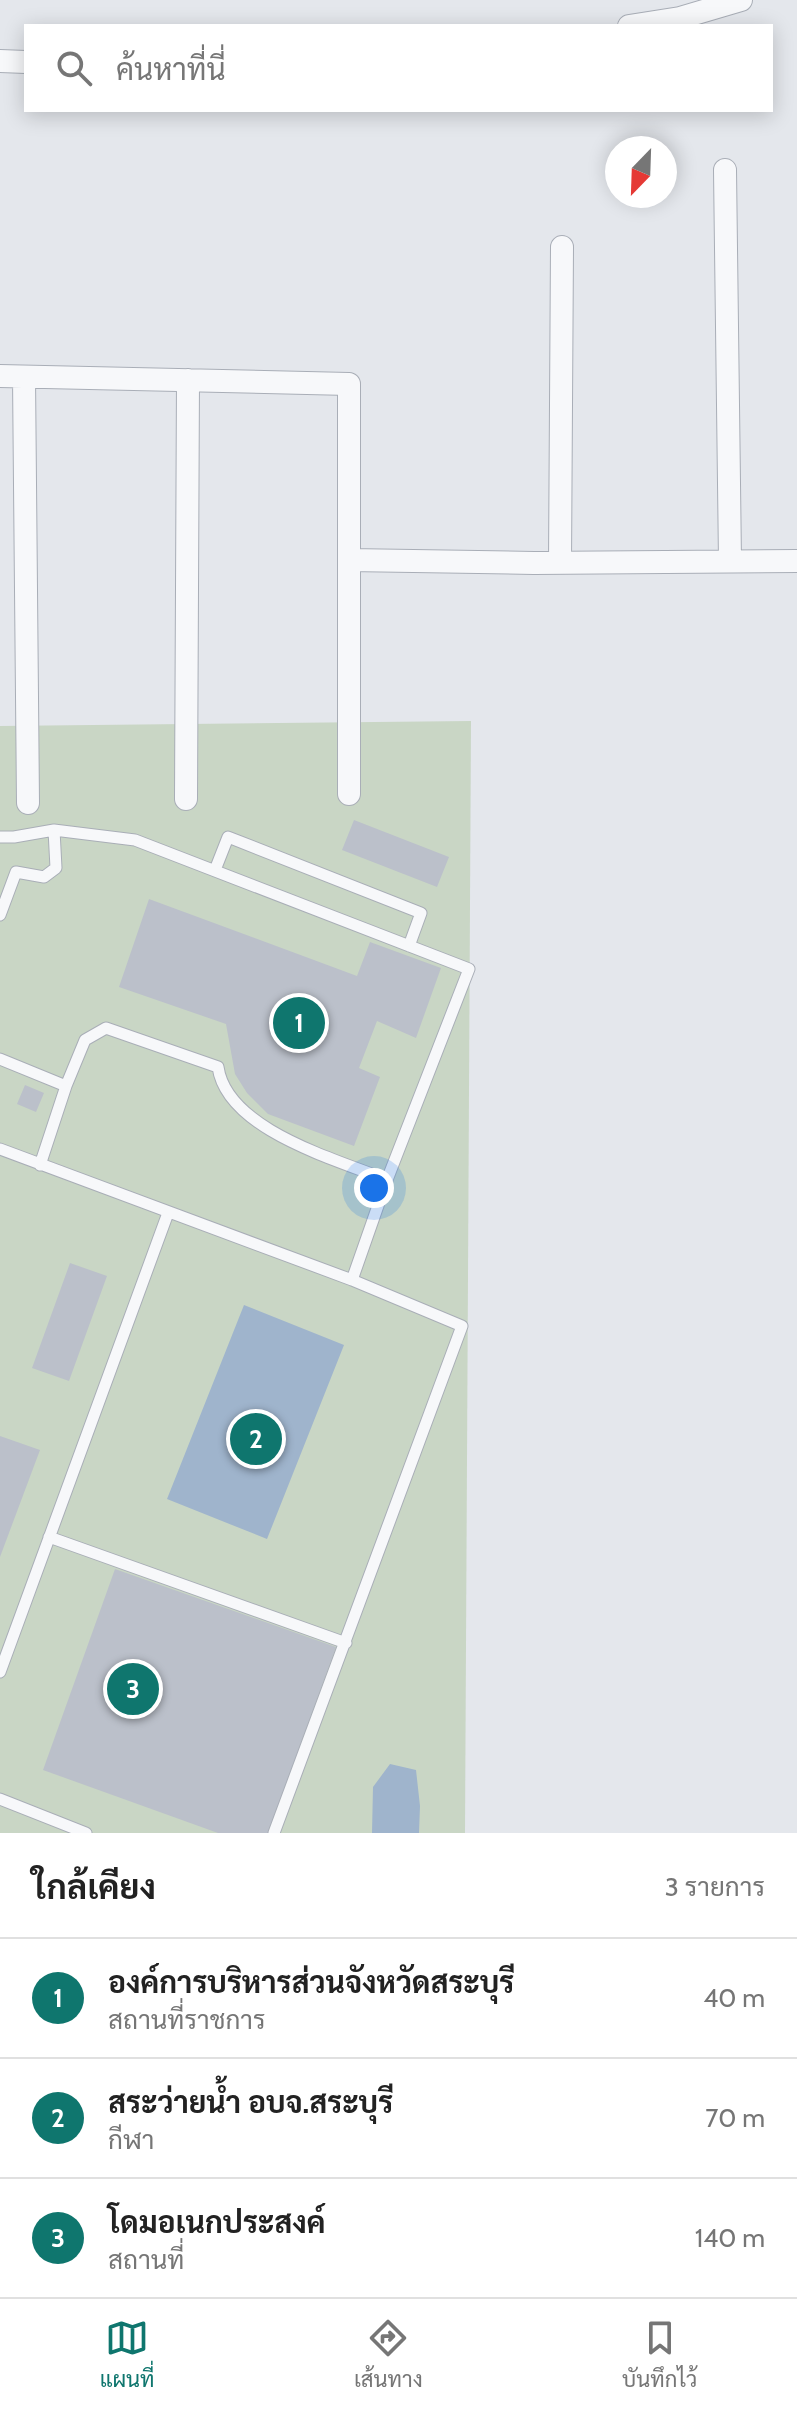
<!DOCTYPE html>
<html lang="th">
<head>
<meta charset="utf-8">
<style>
  body { margin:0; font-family:Cabin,Sarabun,sans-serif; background:#f6f6f6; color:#222 }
  .compass { position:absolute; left:605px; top:136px; width:72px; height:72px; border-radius:50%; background:#fff; box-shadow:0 4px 20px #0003; rotate:203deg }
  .you { position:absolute; left:374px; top:1188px; width:28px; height:28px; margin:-20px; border:6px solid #fff; border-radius:50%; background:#1a73e8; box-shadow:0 0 0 12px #1a73e833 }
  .badge { display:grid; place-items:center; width:52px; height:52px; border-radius:50%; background:#0f766e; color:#fff; font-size:26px; font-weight:700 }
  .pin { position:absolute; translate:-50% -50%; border:4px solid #fff; box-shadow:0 2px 8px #0006 }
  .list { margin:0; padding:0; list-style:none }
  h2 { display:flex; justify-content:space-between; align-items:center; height:104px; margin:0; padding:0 32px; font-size:34px }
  h2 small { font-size:26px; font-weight:400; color:#767676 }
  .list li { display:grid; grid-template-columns:52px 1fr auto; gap:24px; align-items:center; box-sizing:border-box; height:120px; padding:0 32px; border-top:2px solid #e0e0e0 }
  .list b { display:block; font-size:30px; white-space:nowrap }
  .list p { margin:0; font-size:26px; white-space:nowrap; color:#767676 }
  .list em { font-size:26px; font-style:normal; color:#767676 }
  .icon { flex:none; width:44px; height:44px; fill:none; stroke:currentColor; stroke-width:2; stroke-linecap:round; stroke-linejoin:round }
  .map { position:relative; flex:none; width:797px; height:1833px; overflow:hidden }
  .search { position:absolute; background:#fff; box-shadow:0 4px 20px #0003; left:24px; right:24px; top:24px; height:88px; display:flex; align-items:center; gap:20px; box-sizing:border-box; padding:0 28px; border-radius:0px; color:#767676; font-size:30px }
  .sheet { height:464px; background:#fff }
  nav { display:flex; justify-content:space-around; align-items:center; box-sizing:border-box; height:112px; border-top:2px solid #e0e0e0; background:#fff; font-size:22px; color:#767676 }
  nav a { display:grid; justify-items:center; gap:4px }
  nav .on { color:#0f766e }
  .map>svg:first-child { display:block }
  .green { fill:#c9d6c5 }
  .water { fill:#9fb4cc }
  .building { fill:#bbc0ca }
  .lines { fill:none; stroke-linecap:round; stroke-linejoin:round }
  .lane-casing { stroke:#a9aeb7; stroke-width:13 }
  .street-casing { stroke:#a9aeb7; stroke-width:24 }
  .lane { stroke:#f7f8fa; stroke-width:11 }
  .street { stroke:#f7f8fa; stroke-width:22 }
</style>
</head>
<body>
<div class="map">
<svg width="797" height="1833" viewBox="0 0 797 1833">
  <rect width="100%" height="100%" fill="#e4e7ec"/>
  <!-- green -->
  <path class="green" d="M471 721 465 1833H0V726Z"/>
  <!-- water -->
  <path class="water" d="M244 1305 344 1345 267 1539 167 1499Z
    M390 1764 416 1770 420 1806 419 1833H372L373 1787Z"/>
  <!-- building -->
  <path class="building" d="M354 820 449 857 437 887 342 850Z
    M149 899 357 976 370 942 441 968 416 1038 377 1021 359 1068 380 1077 354 1146 268 1114 247 1093 235 1074 226 1024 119 987Z
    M25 1085 44 1093 36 1112 17 1104Z
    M70 1263 107 1276 69 1381 32 1368Z
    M0 1436 40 1450 0 1557Z
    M115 1569 336 1647 268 1833H218L43 1770Z"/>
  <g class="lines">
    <!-- lane casing -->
    <g class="lane-casing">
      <path id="lane" d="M0 837H14L54 830 135 840 469 969 387 1180 352 1280
        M215 870 228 837 421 913 409 946
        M0 915 16 872 44 877 56 868 54 830
        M0 1059 66 1086
        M0 1149 352 1280 462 1326 274 1833
        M40 1165 66 1086 85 1040 106 1028 218 1067C227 1130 336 1159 387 1180
        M49 1537 346 1643
        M0 1672 168 1213
        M0 1799 86 1833"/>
    </g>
    <!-- street casing -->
    <g class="street-casing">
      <path id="street" d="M629 26 680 18 741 0
        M0 61 26 62
        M725 170 730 561
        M0 376 349 384V794
        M24 377 28 803
        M349 560 534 563 797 561
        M560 563 562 247
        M186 799 188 380"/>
    </g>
    <!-- lane -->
    <use href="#lane" class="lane"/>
    <!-- street -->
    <use href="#street" class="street"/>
  </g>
</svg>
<svg class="compass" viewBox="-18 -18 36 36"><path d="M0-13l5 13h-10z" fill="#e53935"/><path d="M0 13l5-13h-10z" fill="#767676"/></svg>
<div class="you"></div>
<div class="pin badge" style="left:299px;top:1023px">1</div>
<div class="pin badge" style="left:256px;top:1439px">2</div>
<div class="pin badge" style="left:133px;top:1689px">3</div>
<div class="search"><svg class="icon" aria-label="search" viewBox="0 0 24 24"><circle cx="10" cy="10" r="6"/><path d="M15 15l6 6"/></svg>ค้นหาที่นี่</div>
</div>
<section class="sheet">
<h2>ใกล้เคียง<small>3 รายการ</small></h2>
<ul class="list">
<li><span class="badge">1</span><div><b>องค์การบริหารส่วนจังหวัดสระบุรี</b><p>สถานที่ราชการ</p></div><em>40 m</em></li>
<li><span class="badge">2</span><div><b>สระว่ายน้ำ อบจ.สระบุรี</b><p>กีฬา</p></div><em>70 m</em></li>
<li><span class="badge">3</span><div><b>โดมอเนกประสงค์</b><p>สถานที่</p></div><em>140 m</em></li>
</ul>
</section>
<nav>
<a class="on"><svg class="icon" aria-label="map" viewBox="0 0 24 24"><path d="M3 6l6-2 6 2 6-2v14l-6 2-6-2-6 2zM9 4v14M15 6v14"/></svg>แผนที่</a>
<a><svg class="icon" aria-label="directions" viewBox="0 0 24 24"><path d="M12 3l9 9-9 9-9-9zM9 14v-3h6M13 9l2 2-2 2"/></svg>เส้นทาง</a>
<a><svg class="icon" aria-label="saved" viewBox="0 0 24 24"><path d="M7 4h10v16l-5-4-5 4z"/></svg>บันทึกไว้</a>
</nav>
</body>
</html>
